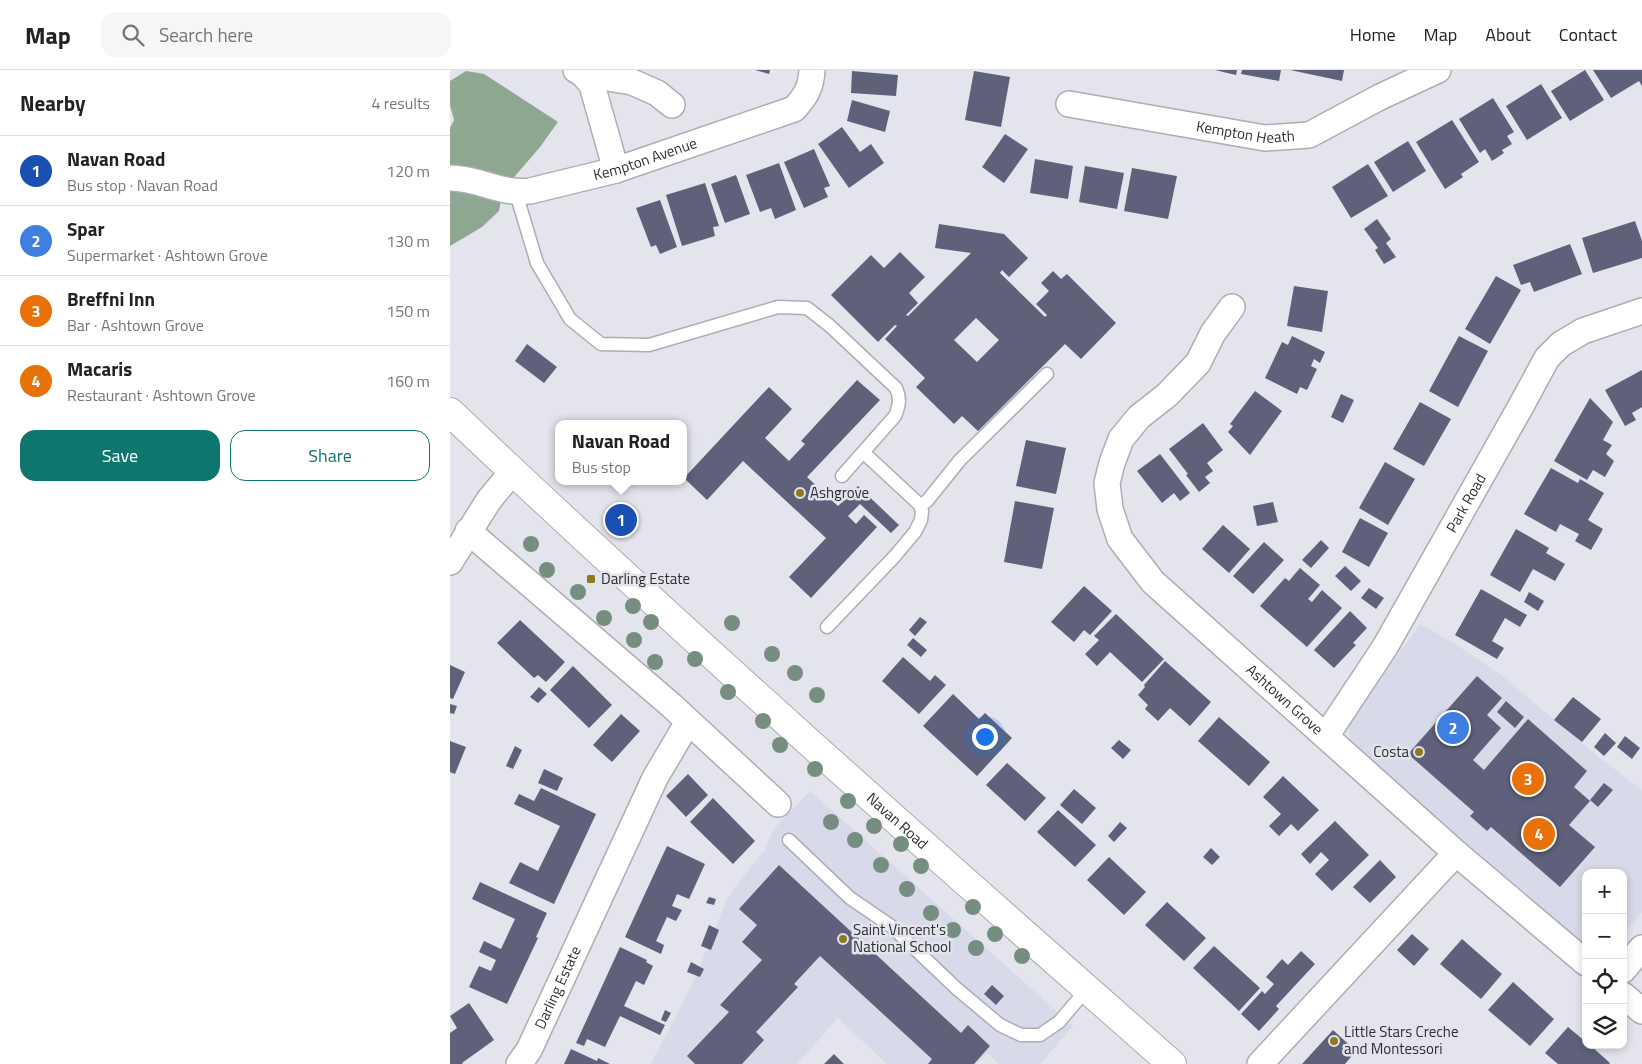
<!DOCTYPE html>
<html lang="en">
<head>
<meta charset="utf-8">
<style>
  body { margin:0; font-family:"Titillium Web",sans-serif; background:#f6f6f6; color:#222 }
  .controls { position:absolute; right:15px; bottom:15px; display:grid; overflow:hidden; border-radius:10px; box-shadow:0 2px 8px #0003 }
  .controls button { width:45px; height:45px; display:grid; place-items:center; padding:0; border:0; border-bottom:1px solid #e0e0e0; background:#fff; color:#222; font:25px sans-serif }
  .you { position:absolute; left:534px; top:666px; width:18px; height:18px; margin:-12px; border:4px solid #fff; border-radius:50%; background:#1a73e8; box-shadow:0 0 0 8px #1a73e833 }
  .badge { display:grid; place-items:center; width:32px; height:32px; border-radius:50%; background:#0f766e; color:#fff; font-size:16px; font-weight:700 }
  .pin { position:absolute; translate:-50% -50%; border:2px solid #fff; box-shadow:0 1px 5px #0006 }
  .popup { position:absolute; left:105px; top:350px; width:132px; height:65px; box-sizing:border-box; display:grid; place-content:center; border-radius:10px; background:#fff; filter:drop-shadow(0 1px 4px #0005); font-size:16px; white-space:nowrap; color:#767676 }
  .popup b { font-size:19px; color:#222 }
  .popup::after { content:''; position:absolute; left:50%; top:100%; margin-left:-10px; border:10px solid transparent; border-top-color:#fff }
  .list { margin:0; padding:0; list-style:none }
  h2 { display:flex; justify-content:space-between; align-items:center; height:65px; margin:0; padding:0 20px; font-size:21px }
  h2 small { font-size:16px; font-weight:400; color:#767676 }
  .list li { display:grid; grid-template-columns:32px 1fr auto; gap:15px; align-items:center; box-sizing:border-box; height:70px; padding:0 20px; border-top:1px solid #e0e0e0 }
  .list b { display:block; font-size:19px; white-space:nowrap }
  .list p { margin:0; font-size:16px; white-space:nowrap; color:#767676 }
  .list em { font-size:16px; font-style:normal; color:#767676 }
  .actions { display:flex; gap:10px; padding:15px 20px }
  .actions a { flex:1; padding:11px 0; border:1px solid #0f766e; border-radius:15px; text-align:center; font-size:18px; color:#0f766e }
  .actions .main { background:#0f766e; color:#fff }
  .icon { flex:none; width:28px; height:28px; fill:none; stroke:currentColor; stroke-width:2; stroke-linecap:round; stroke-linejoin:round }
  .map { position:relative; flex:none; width:1192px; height:994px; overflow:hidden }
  header { display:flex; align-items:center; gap:30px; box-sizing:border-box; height:70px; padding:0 25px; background:#fff; border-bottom:1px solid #e0e0e0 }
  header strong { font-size:24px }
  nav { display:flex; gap:28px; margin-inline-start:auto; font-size:18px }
  .search { width:350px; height:45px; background:#f6f6f6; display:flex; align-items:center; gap:12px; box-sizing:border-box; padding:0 18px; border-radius:15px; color:#767676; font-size:19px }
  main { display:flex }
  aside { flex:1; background:#fff }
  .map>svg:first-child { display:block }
  .built { fill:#d8d9e9 }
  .forest { fill:#8da791 }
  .building { fill:#5f617b; fill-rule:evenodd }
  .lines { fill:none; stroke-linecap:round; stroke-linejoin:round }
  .service-casing { stroke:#acadb5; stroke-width:15 }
  .minor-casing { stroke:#acadb5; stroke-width:28 }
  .secondary-casing { stroke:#acadb5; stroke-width:30 }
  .service { stroke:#fff; stroke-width:12 }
  .minor { stroke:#fff; stroke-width:25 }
  .secondary { stroke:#fff; stroke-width:28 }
  .tree { fill:#768e80 }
  .poi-dot { fill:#8b7a20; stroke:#e3e4ec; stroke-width:2 }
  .labels { text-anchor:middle; stroke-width:5; stroke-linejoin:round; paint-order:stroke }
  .street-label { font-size:15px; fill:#2e2f32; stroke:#e3e4ec }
  .poi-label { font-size:15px; fill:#2e2f32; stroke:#e3e4ec; text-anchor:start }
</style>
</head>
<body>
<header>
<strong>Map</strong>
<div class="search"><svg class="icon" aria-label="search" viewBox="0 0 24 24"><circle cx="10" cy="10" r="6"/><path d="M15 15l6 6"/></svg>Search here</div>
<nav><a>Home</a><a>Map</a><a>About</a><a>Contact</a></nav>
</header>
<main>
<aside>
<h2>Nearby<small>4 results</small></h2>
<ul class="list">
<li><span class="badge" style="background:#1a4fb4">1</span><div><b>Navan Road</b><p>Bus stop · Navan Road</p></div><em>120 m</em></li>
<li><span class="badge" style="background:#3f7fe0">2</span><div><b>Spar</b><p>Supermarket · Ashtown Grove</p></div><em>130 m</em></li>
<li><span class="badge" style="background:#e8710a">3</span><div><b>Breffni Inn</b><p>Bar · Ashtown Grove</p></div><em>150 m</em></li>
<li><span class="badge" style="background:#e8710a">4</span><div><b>Macaris</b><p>Restaurant · Ashtown Grove</p></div><em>160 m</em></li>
</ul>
<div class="actions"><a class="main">Save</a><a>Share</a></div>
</aside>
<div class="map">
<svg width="1192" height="994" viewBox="0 0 1192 994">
  <rect width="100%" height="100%" fill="#e3e4ec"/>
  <!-- built -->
  <path class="built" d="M970 554 1002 572 1051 605 1151 689 1192 720V842L1173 865V803H1136V888L1117 863 901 672 898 654Z
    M360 721 623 956 590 994H549L537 983 526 994H437L388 948 347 994H201L244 910 278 827 316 778 323 760Z"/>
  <!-- forest -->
  <path class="forest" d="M16 1 34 4 108 52 90 77 53 120 49 141 32 157 0 176V58L4 50 0 35V11Z"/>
  <!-- building -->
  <path class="building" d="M305 0H320L319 4Z
    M765 0H787L786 5Z
    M792 0H831L829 11 791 4Z
    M840 0H894L892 11Z
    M1135 0 1154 30 1120 51 1101 21Z
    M1143 0H1192V16L1189 11 1161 28Z
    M402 1 448 5 446 26 401 23Z
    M524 1 560 7 551 57 515 50Z
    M1091 14 1112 48 1077 70 1056 36Z
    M1043 28 1064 62 1057 66 1062 74 1052 80 1054 83 1042 91 1035 79 1030 83 1009 49Z
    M402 30 440 41 435 62 397 51Z
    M1002 50 1029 92 1011 104 1013 107 995 119 966 72Z
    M392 57 410 82 421 74 434 93 399 118 368 74Z
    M555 64 578 79 554 113 532 97Z
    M958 71 976 101 943 122 924 92Z
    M364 79 380 116 374 118 378 127 354 138 334 92Z
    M585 89 623 96 618 129 580 123Z
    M329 93 346 140 325 149 321 138 310 142 296 105Z
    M918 94 938 126 901 148 882 117Z
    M635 96 674 103 667 139 629 132Z
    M682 98 727 106 718 149 674 141Z
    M286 105 300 144 275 153 261 114Z
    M255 113 269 156 263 157 265 166 232 176 216 125Z
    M210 130 227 177 210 184 206 175 201 177 186 138Z
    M927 149 941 169 936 173 946 187 934 194 925 180 928 178 914 159Z
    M1185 151 1192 171V188L1143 203 1132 168Z
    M489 154 554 164 578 188 559 207 552 200 550 203 595 247 597 245 586 234 599 221 591 213 603 201 611 209 617 204 666 253 631 289 615 274 528 361 512 346 504 354 466 317 475 308 435 269 447 256 445 255 428 272 381 225 421 185 434 198 450 182 475 207 459 223 468 233 456 245 458 246 521 183 485 178ZM526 248 549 270 527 292 504 270Z
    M1120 174 1132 204 1084 222 1080 212 1071 215 1063 195Z
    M1046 206 1071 220 1040 274 1015 259Z
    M844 216 878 221 872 262 837 256Z
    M842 266 875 282 870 293 864 289 861 296 867 299 857 320 850 317 847 324 815 308 832 272 838 275Z
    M1009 266 1038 281 1008 337 979 321Z
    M77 274 107 297 94 313 65 291Z
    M1192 300V337L1182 343 1186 350 1175 356 1155 320Z
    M407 310 430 330 357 407 388 436 408 416 449 455 441 463 410 434 398 446 406 454 414 445 427 457 361 528 339 507 376 468 293 391 257 430 234 408 319 317 342 339 315 368 339 391 355 374 351 371Z
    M805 321 832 341 800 385 778 362 783 356 780 354Z
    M891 324 904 330 893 353 881 347Z
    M1140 328 1163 352 1153 370 1162 375 1156 384 1164 391 1155 407 1143 400 1137 410 1104 391Z
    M970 332 1001 349 974 396 943 379Z
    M753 353 773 380 757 393 763 401 755 407 760 413 749 422 736 405 738 404 719 379Z
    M576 370 616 378 606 424 566 416Z
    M710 384 740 423 730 431 724 423 712 433 687 401Z
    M935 392 965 409 938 455 909 438Z
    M1101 398 1128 413 1130 409 1154 423 1138 450 1153 459 1141 480 1125 471 1129 464 1110 454 1106 462 1074 444Z
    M565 431 604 438 592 499 554 492Z
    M823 432 828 452 807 456 803 436Z
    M910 448 938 463 919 497 892 482Z
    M773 455 800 479 779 503 752 479Z
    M1066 459 1099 478 1096 483 1115 494 1105 511 1083 499 1070 522 1040 505Z
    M871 470 879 478 861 498 852 490Z
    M814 472 834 490 803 524 783 506Z
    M895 496 911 511 901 521 885 506Z
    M850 498 870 515 858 529 862 532 872 520 892 538 857 577 810 536 835 508 839 511Z
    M634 516 662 541 640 565 634 560 624 572 601 552Z
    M919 518 934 528 926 539 911 528Z
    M1031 519 1077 545 1070 557 1055 548 1042 571 1054 578 1047 589 1005 565Z
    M1079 522 1094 531 1088 541 1074 532Z
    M900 541 917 558 903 573 906 575 884 598 864 580Z
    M666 544 714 589 692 612 660 582 647 596 635 584 649 570 644 566Z
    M470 547 477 552 465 566 459 560Z
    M70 550 115 592 96 612 88 605 84 608 47 573Z
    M463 568 477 580 471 587 457 575Z
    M453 587 480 611 485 605 496 615 469 644 432 611Z
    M715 591 761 632 740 656 720 638 708 651 695 639 698 635 688 625 695 617 694 615Z
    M0 595 15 602 3 629 0 628Z
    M123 596 162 635 139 658 100 620Z
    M1027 606 1052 628 1037 645 1051 658 1023 690 1034 700 1078 649 1137 701 1124 717 1140 731 1119 755 1145 777 1110 817 1041 757 1037 761 1020 746 1024 742 958 684Z
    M89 617 97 624 88 633 80 627Z
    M503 624 529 649 535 643 562 668 527 706 473 656Z
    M1123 627 1151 649 1132 672 1104 650Z
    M1056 631 1074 647 1065 658 1047 642Z
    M0 634 7 636 4 644 0 643Z
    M171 644 190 661 162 692 143 675Z
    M769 647 820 692 799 716 748 671Z
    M1155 663 1166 673 1154 686 1144 677Z
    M1175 666 1190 678 1182 689 1167 677Z
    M669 670 681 680 673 689 661 678Z
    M0 671 16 677 5 704 0 702Z
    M65 676 72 680 63 699 56 696Z
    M557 693 596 728 575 751 536 715Z
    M94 699 113 708 107 721 88 713Z
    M238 704 258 725 236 747 216 726Z
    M833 706 869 740 848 761 841 754 829 766 819 756 831 744 813 727Z
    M1154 713 1163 720 1148 737 1140 730Z
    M91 718 146 744 104 834 59 813 70 792 88 801 110 756 64 734 69 724 84 731Z
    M624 719 646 738 632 754 610 735Z
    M263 728 305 771 283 794 240 752Z
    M608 740 646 775 625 797 587 762Z
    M885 751 919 785 882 821 865 804 879 790 871 782 860 794 851 784Z
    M670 752 677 758 664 772 658 766Z
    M217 776 255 794 239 829 227 824 222 836 232 840 226 851 217 847 206 871 214 875 211 884 175 867Z
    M761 778 770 787 762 795 753 787Z
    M659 787 696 822 674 845 637 810Z
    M930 790 946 807 920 833 903 817Z
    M329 795 511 963 518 955 540 976 524 994H478L482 989 370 886 344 914 348 917 306 962 314 970 292 994H245L237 986 279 942 270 935 312 890 292 872 307 855 289 839Z
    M30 812 97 843 86 867 88 868 57 934 19 917 29 896 41 901 46 890 29 882 34 871 51 879 65 849 22 829Z
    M259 827 266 829 264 835 256 833Z
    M717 832 756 868 734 891 695 855Z
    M259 855 269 860 261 880 251 876Z
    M962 864 979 879 964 896 947 880Z
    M1012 869 1052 904 1031 929 990 894Z
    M764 876 810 918 789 941 743 898Z
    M170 877 197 890 196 892 203 896 194 915 186 911 174 936 215 955 210 965 170 946 155 977 137 969 134 976 126 973Z
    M851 881 865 894 826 936 829 939 809 961 791 944 812 921 815 924 824 914 816 907 832 889 838 895Z
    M241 892 254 899 250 907 237 902Z
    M1063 912 1104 949 1080 976 1038 940Z
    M542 915 554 926 546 935 534 924Z
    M19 933 44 970 12 993 13 994H0V963L7 958 0 946Z
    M215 940 221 943 216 952 211 950Z
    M1118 957 1136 972V975H1140L1160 993 1159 994H1108L1095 983Z
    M883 960 906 981 895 994H852Z
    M121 979 147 991 148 988 160 994H114Z
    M384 984 394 994H374Z"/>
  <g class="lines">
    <!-- service casing -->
    <g class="service-casing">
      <path id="service" d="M66 123 87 193 120 249 151 274 199 275 328 237 357 238 380 256 446 318C451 329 449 336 445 346L392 406
        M470 436 477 431 510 390 597 304
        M377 557 444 487 465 462 471 450 472 441 469 434 414 383
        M339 770 400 828 441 856 506 918 550 955 571 965H590L609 952 637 919"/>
    </g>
    <!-- minor casing -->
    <g class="minor-casing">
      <g id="minor">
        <path d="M126 0 133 4 142 15 166 100"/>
        <path d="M133 4 182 12 207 23 222 35"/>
        <path id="s1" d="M619 34 815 68 859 65 930 27 988 0"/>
        <path id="s2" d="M0 108C29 108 52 125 80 121L166 100 344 39C356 26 361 18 362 0"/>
        <path id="s3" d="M782 237 763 263 748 293 717 325 689 347 671 369 662 393 657 413 660 439 670 469 703 512 1006 783 1136 893"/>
        <path d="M18 461 222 636 328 734"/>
        <path d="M0 492 39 430 63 401"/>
        <path id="s4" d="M876 666 935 577 1071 336 1097 288 1111 274 1133 261 1192 241"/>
        <path d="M1173 900 1192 878"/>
        <path d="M1173 925 1192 941"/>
        <path id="s5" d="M69 994 79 980 205 708 238 652"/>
        <path d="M810 994 1006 783"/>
      </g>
    </g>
    <!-- secondary casing -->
    <g class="secondary-casing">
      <g id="secondary">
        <path id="s6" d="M0 342C235 565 479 780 722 994"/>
      </g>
    </g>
    <!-- service -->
    <use href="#service" class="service"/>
    <!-- minor -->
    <use href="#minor" class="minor"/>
    <!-- secondary -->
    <use href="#secondary" class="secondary"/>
  </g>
  <!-- trees -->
  <g class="tree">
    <circle cx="81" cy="474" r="8"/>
    <circle cx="97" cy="500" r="8"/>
    <circle cx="128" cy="522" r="8"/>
    <circle cx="183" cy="536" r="8"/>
    <circle cx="154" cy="548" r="8"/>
    <circle cx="201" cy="552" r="8"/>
    <circle cx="282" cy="553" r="8"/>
    <circle cx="184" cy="570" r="8"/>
    <circle cx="322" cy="584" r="8"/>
    <circle cx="245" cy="589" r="8"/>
    <circle cx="205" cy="592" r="8"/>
    <circle cx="345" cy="603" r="8"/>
    <circle cx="278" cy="622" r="8"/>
    <circle cx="367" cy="625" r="8"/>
    <circle cx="313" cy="651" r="8"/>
    <circle cx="330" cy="675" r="8"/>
    <circle cx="365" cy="699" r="8"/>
    <circle cx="398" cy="731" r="8"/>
    <circle cx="381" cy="752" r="8"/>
    <circle cx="424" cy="756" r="8"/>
    <circle cx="405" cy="770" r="8"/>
    <circle cx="451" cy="774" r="8"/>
    <circle cx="431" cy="795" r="8"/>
    <circle cx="471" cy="796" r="8"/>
    <circle cx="457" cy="819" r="8"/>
    <circle cx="523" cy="837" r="8"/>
    <circle cx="481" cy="843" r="8"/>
    <circle cx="503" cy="860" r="8"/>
    <circle cx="545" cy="864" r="8"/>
    <circle cx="526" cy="878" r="8"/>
    <circle cx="572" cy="886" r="8"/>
  </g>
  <!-- markers -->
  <g class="poi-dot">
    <circle cx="350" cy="423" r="5"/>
    <rect x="136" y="504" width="10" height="10" rx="2.5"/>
    <circle cx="969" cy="682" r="5"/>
    <circle cx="393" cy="869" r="5"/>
    <circle cx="884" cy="971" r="5"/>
  </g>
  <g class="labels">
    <!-- street labels -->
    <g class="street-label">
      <text dy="5" stroke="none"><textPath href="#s1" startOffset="179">Kempton Heath</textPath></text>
      <text dy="5" stroke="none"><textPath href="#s2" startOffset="201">Kempton Avenue</textPath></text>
      <text dy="5" stroke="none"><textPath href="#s4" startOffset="272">Park Road</textPath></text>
      <text dy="5" stroke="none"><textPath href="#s3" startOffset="509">Ashtown Grove</textPath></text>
      <text dy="5" stroke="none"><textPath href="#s6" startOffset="606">Navan Road</textPath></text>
      <text dy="5" stroke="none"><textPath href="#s5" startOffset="86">Darling Estate</textPath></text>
    </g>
    <!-- poi labels -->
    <g class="poi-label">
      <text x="360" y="428">Ashgrove</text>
      <text x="151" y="514">Darling Estate</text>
      <text x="959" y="687" text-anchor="end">Costa</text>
      <text x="403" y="865">Saint Vincent's<tspan x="403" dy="17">National School</tspan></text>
      <text x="894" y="967">Little Stars Creche<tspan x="894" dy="17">and Montessori</tspan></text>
    </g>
  </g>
</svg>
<div class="controls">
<button>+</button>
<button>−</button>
<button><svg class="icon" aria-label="locate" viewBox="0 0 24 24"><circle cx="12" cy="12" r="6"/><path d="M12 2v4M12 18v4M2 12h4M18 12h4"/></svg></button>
<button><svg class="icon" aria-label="layers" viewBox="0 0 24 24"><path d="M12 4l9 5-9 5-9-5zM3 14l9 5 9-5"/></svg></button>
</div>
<div class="you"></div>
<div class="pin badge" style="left:171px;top:450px;background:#1a4fb4">1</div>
<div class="popup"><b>Navan Road</b>Bus stop</div>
<div class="pin badge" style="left:1003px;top:658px;background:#3f7fe0">2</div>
<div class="pin badge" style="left:1078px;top:709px;background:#e8710a">3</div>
<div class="pin badge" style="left:1089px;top:764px;background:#e8710a">4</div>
</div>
</main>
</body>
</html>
